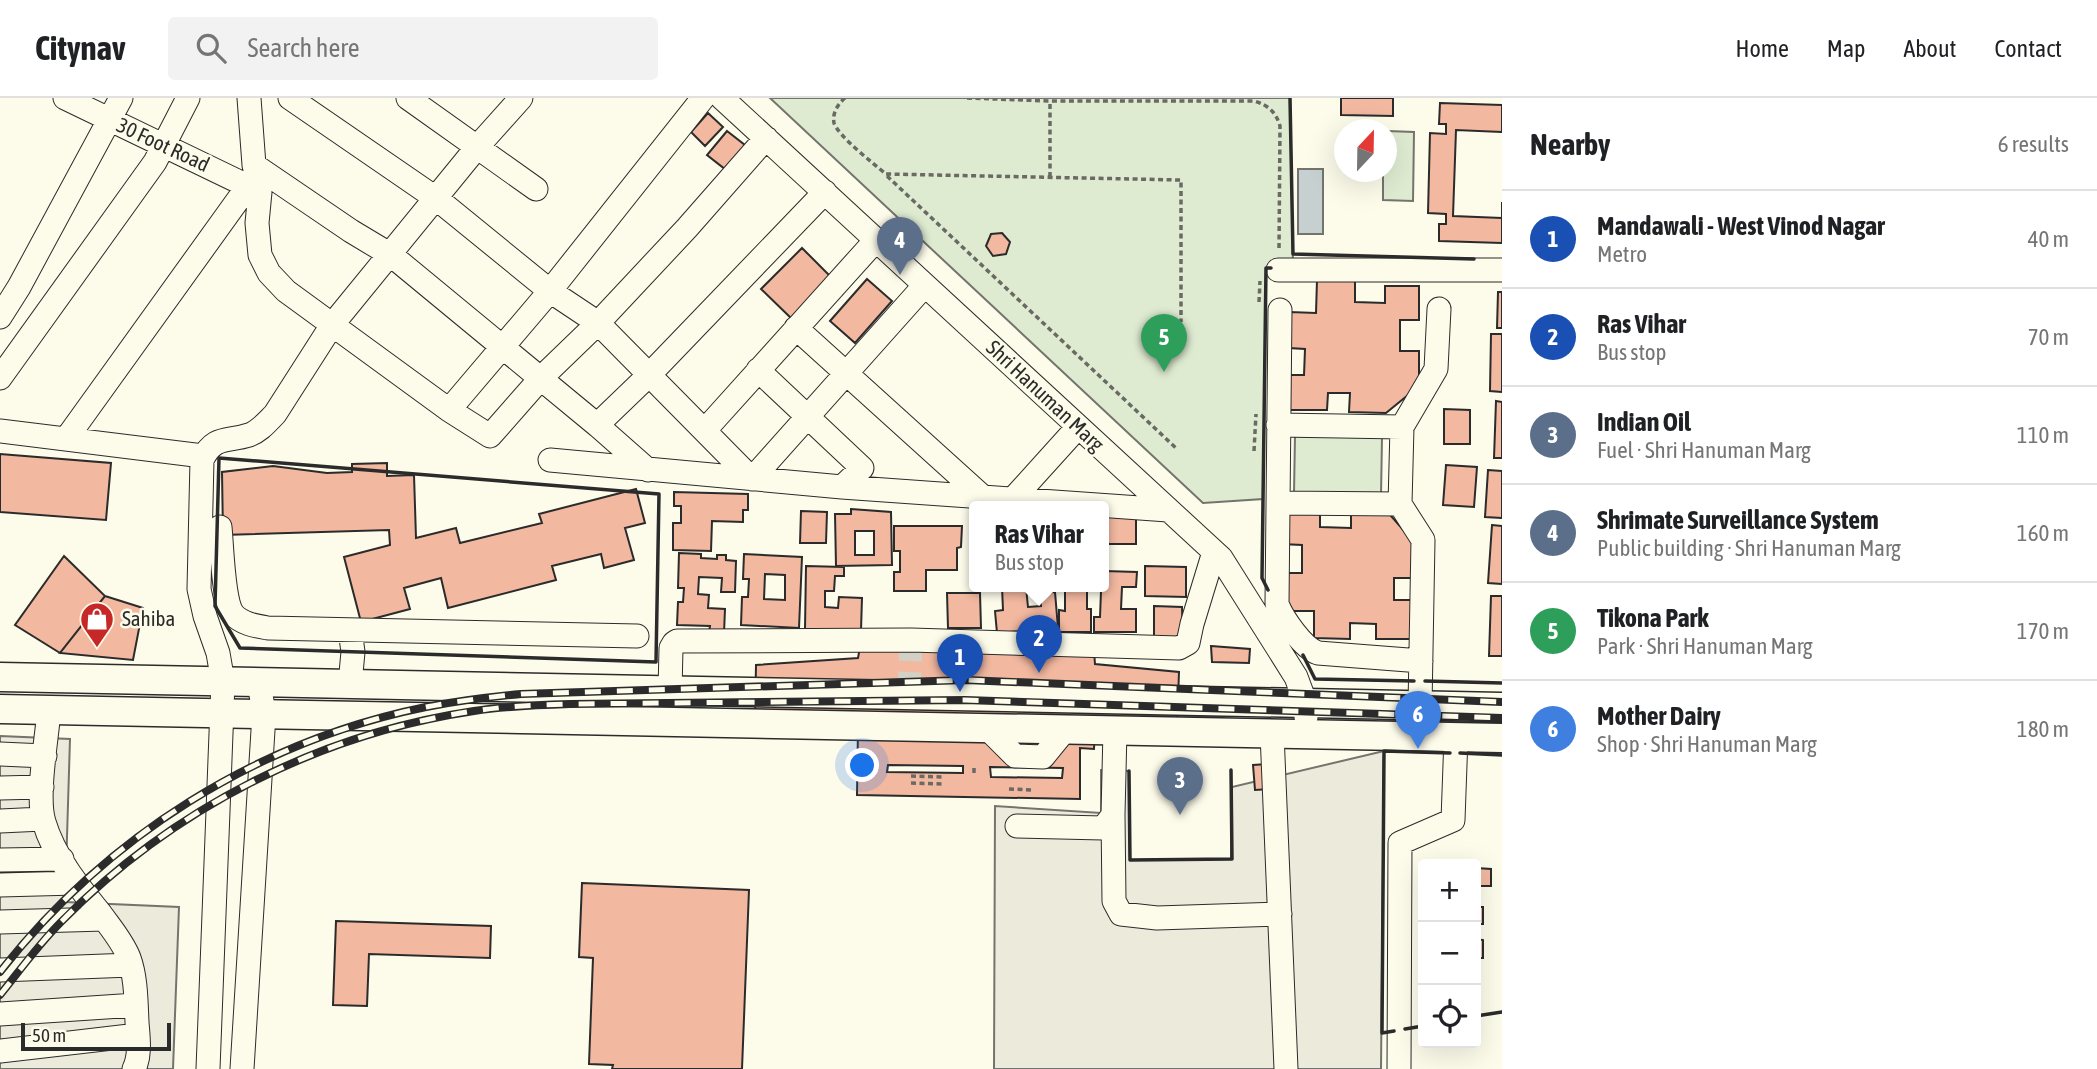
<!DOCTYPE html>
<html lang="en">
<head>
<meta charset="utf-8">
<style>
  body { margin:0; font-family:"Asap Condensed",sans-serif; background:#f2f2f2; color:#202124 }
  .controls { position:absolute; right:21px; bottom:21px; display:grid; overflow:hidden; border-radius:7px; box-shadow:0 7px 28px #0002 }
  .controls button { width:63px; height:63px; display:grid; place-items:center; padding:0; border:0; border-bottom:2px solid #e0e0e0; background:#fff; color:#202124; font:35px sans-serif }
  .compass { position:absolute; left:1334px; top:21px; width:63px; height:63px; border-radius:50%; background:#fff; box-shadow:0 7px 28px #0002; rotate:22deg }
  .scale { position:absolute; left:21px; bottom:18px; width:150px; box-sizing:border-box; padding-left:7px; border:4px solid #2b2b2b; border-top:0; font-size:19px; line-height:24px; white-space:nowrap; color:#2b2b2b; -webkit-text-stroke:5px #fdfbea; paint-order:stroke }
  .you { position:absolute; left:863px; top:668px; width:24px; height:24px; margin:-18px; border:5px solid #fff; border-radius:50%; background:#1a73e8; box-shadow:0 0 0 10px #1a73e833 }
  .badge { display:grid; place-items:center; width:46px; height:46px; border-radius:50%; background:#c62828; color:#fff; font-size:23px; font-weight:700 }
  .pin { position:absolute; translate:-50% -58px; filter:drop-shadow(0 2px 4px #0008) }
  .pin::after { content:''; position:absolute; top:37px; width:24px; height:21px; background:inherit; clip-path:polygon(0 0,100% 0,50% 100%) }
  .popup { position:absolute; left:969px; top:403px; width:140px; height:91px; box-sizing:border-box; display:grid; place-content:center; border-radius:7px; background:#fff; filter:drop-shadow(0 2px 5px #0005); font-size:23px; white-space:nowrap; color:#757577 }
  .popup b { font-size:26px; color:#202124 }
  .popup::after { content:''; position:absolute; left:50%; top:100%; margin-left:-14px; border:14px solid transparent; border-top-color:#fff }
  .list { margin:0; padding:0; list-style:none }
  h2 { display:flex; justify-content:space-between; align-items:center; height:91px; margin:0; padding:0 28px; font-size:30px }
  h2 small { font-size:23px; font-weight:400; color:#757577 }
  .list li { display:grid; grid-template-columns:46px 1fr auto; gap:21px; align-items:center; box-sizing:border-box; height:98px; padding:0 28px; border-top:2px solid #e0e0e0 }
  .list b { display:block; font-size:26px; white-space:nowrap }
  .list p { margin:0; font-size:23px; white-space:nowrap; color:#757577 }
  .list em { font-size:23px; font-style:normal; color:#757577 }
  .icon { flex:none; width:38px; height:38px; fill:none; stroke:currentColor; stroke-width:2; stroke-linecap:round; stroke-linejoin:round }
  .map { position:relative; flex:none; width:1502px; height:971px; overflow:hidden }
  header { display:flex; align-items:center; gap:42px; box-sizing:border-box; height:98px; padding:0 35px; background:#fff; border-bottom:2px solid #e0e0e0 }
  header strong { font-size:33px }
  nav { display:flex; gap:38px; margin-inline-start:auto; font-size:24px }
  .search { width:490px; height:63px; background:#f2f2f2; display:flex; align-items:center; gap:18px; box-sizing:border-box; padding:0 24px; border-radius:7px; color:#757577; font-size:26px }
  main { display:flex }
  aside { flex:1; background:#fff }
  .map>svg:first-child { display:block }
  .green { fill:#deebd1; stroke:#74746e; stroke-width:2 }
  .parking { fill:#eceadb; stroke:#74746e; stroke-width:2 }
  .water { fill:#c7d0d0; stroke:#74746e; stroke-width:2 }
  .building { fill:#f2b8a0; stroke:#2b2b2b; stroke-width:2; fill-rule:evenodd }
  .lines { fill:none; stroke-linecap:round; stroke-linejoin:round }
  .minor-tunnel { stroke:#d3d1c4; stroke-width:23; stroke-dasharray:23 11; stroke-linecap:butt }
  .minor-casing { stroke:#2b2b2b; stroke-width:25 }
  .major-casing { stroke:#2b2b2b; stroke-width:31 }
  .path { stroke:#6a6964; stroke-width:3.5; stroke-dasharray:5 3.5; stroke-linecap:butt }
  .minor { stroke:#fdfbea; stroke-width:23 }
  .major { stroke:#fdfbea; stroke-width:28 }
  .rail-casing { stroke:#2b2b2b; stroke-width:8 }
  .rail { stroke:#fdfbea; stroke-width:5; stroke-dasharray:16; stroke-linecap:butt }
  .wall { stroke:#2b2b2b; stroke-width:3.5 }
  .labels { text-anchor:middle; stroke-width:5; stroke-linejoin:round; paint-order:stroke }
  .street-label { font-size:21px; fill:#2b2b2b; stroke:#fdfbea }
  .poi-label { font-size:21px; fill:#2b2b2b; stroke:#fdfbea; text-anchor:start }
</style>
</head>
<body>
<header>
<strong>Citynav</strong>
<div class="search"><svg class="icon" aria-label="search" viewBox="0 0 24 24"><circle cx="10" cy="10" r="6"/><path d="M15 15l6 6"/></svg>Search here</div>
<nav><a>Home</a><a>Map</a><a>About</a><a>Contact</a></nav>
</header>
<main>
<div class="map">
<svg width="1502" height="971" viewBox="0 0 1502 971">
  <rect width="100%" height="100%" fill="#fdfbea"/>
  <!-- green -->
  <path class="green" d="M770 0H1290L1293 170 1266 171 1263 401 1203 405Z
    M1387 33 1414 34 1413 103 1383 102V74H1386Z
    M1295 337 1382 339 1381 398 1294 396Z"/>
  <!-- parking -->
  <path class="parking" d="M0 638 70 641 65 804 179 809 173 971H0Z
    M1384 653 1381 971H994L995 708 1101 715V672L1129 673 1130 762 1231 761 1232 689Z"/>
  <!-- water -->
  <path class="water" d="M1298 71H1323V136H1298Z"/>
  <!-- building -->
  <path class="building" d="M1341 0H1393V18L1341 17Z
    M1440 5 1502 7V34L1456 32 1453 118 1502 120V104V145L1439 143V126H1446V116L1428 115 1430 35 1446 36V26H1439Z
    M708 15 723 29 705 48 691 34Z
    M727 33 750 51 730 75 707 57Z
    M1002 135 1010 144 1006 156 993 158 986 148 991 136Z
    M802 150 834 182 794 223 761 191Z
    M867 181 892 203 855 245 830 223Z
    M1317 182 1355 183V204L1385 205V188H1419V222H1400V253H1419V288L1386 315 1349 314 1350 295H1328L1327 312H1288L1289 277H1304L1305 251 1289 250 1290 214 1316 215Z
    M1498 194H1502V230H1497Z
    M1491 236H1502V294L1490 293Z
    M1496 303 1502 304V360H1494Z
    M1444 311 1470 312V346H1444Z
    M0 356 111 365 106 422 0 414Z
    M387 365V378L414 377 416 440 456 430 460 445 542 425 539 416 636 391 645 425 625 430 634 462 604 470 601 456 552 468 556 482 448 510 441 480 404 490 410 511 361 524 344 459 390 447 389 432 223 437 222 374 273 368 327 375 352 374V366Z
    M1446 367 1477 369 1474 409 1443 407Z
    M1488 372 1502 373V420L1485 419Z
    M674 394 748 396V412H743V424L712 423 711 453 673 452V425H681V408H674Z
    M1281 410H1320V429L1351 430V411H1385L1413 443 1412 480H1394V502H1412L1411 541H1376V526L1350 525V541L1314 540V513H1281V475H1302V447L1281 446Z
    M851 411 891 414 892 467 836 468 835 416H851ZM855 433H874V457H855Z
    M801 413 827 414 826 445H800Z
    M1104 413H1136V446H1104Z
    M1492 427 1502 428V486L1488 485Z
    M894 428H962L961 449 957 450V472H926V493H894V474H900V453H894Z
    M679 455 701 456V460L717 461V457H726V462L736 463 735 494H721L722 480 699 479 698 496 709 497 708 510 725 511 724 535 709 534 710 528 677 527 678 504H683L684 490H678Z
    M744 456 802 459 799 530 741 527 742 499H748L749 481H743ZM765 476 785 477V502L764 501Z
    M64 458 105 498 60 555 15 527Z
    M806 468 844 469V478H835L834 493H825V509L838 510 839 499 862 500 861 532 805 531Z
    M1145 468 1186 469V499L1145 498Z
    M1104 473 1137 474 1136 489H1122L1121 511H1136V534H1094V519H1100L1101 493H1094V489H1104Z
    M1002 489H1026L1028 509 1041 508 1040 495 1055 494 1058 530 997 535 995 513 1003 512Z
    M1059 489H1090V491H1087V511H1091V534H1059V512L1065 513V490Z
    M947 495H980L981 530H948Z
    M105 498 143 510 133 562 60 555Z
    M1491 498H1502V558H1489Z
    M1154 508 1182 509 1183 544 1154 543Z
    M1211 548 1250 551 1249 565 1212 564Z
    M860 549 1094 553 1095 566 1179 574 1177 628 1095 632 1094 651 1080 650V701L857 697 858 630 755 620 756 567 858 560ZM888 667 963 668V675L887 674ZM990 669 1063 670 1062 680 991 679Z
    M1268 666 1270 691 1255 692 1253 667Z
    M1476 770 1491 771V788H1476Z
    M582 785 749 792 742 971H612L613 967 589 966 593 860 579 859Z
    M1476 809H1483V826H1476Z
    M336 823 491 828 490 860 369 856 367 908 333 907Z
    M1476 841 1483 842V860H1476Z"/>
  <g class="lines">
    <!-- minor-tunnel -->
    <path class="minor-tunnel" d="M909 597 911 542"/>
    <!-- minor casing -->
    <g class="minor-casing">
      <path id="minor" d="M65 0 260 94
        M249 0 254 67 260 94 257 125 260 157 269 175 286 193 449 312 490 338 541 280 598 225 687 130 766 40
        M290 0 437 101 550 193 598 225 752 381 925 187
        M408 0 536 91
        M722 0 1221 460 1296 579 1306 606V619
        M254 67 351 133 391 157 597 327 648 372
        M1278 172H1502
        M1280 212 1277 506C1283 521 1303 550 1318 555L1421 563
        M0 219 19 189 121 0
        M796 230 984 400
        M758 272 862 370 842 389
        M0 280 155 64 188 0
        M449 312 550 193 703 0
        M597 327 649 277 825 94
        M1278 327 1402 329
        M705 332 876 142
        M0 333 203 358
        M66 341 248 88
        M550 362 842 389 1168 412
        M1012 402 1078 329
        M1279 405 1400 406
        M220 429C222 448 223 503 233 516 242 526 256 528 268 530L637 538
        M350 532 353 554 350 586
        M670 593 671 550 674 545 677 543 911 542 1179 550 1188 545 1192 526 1214 454
        M1420 608 1423 442 1400 406 1402 329 1436 271 1439 211
        M49 612C47 640 36 699 44 724 54 758 78 788 100 815 110 829 123 844 129 860 136 879 136 903 137 924 138 939 141 957 134 971
        M987 630 1015 658 1043 659 1065 632
        M1272 635 1286 971
        M0 656 45 658
        M0 690 42 689
        M1113 717 1114 803 1121 816 1157 820 1280 816
        M0 723 43 721
        M1017 728 1103 730 1113 717 1115 632
        M0 762 62 761
        M0 787 76 785
        M0 824 104 821
        M0 872 131 867
        M0 916 136 907
        M0 953 138 937
        M208 971 223 584 218 555 205 518 199 491 202 362C214 337 227 344 249 337 260 333 267 324 275 316L332 227 478 48 521 0
        M242 971 264 616 259 584
        M1399 971 1400 745 1453 722 1456 639"/>
    </g>
    <!-- major casing -->
    <g class="major-casing">
      <path id="major" d="M0 579 1502 609
        M0 611 1502 640"/>
    </g>
    <!-- path -->
    <path class="path" d="M845 0C838 6 832 15 834 25 838 38 874 66 886 76L1181 82V224
      M967 0 1050 3H1254C1268 7 1276 14 1280 28L1279 152
      M887 78 1177 351
      M1050 79V3
      M1259 204 1260 183
      M1254 353 1256 316
      M974 670V675
      M911 678 945 679
      M911 685 945 686
      M1009 691 1034 692"/>
    <!-- minor -->
    <use href="#minor" class="minor"/>
    <!-- major -->
    <use href="#major" class="major"/>
    <!-- rail casing -->
    <g class="rail-casing">
      <path id="rail" d="M0 874C106 739 257 643 426 609 457 603 489 599 521 596L966 582 1502 604
        M0 897C20 872 39 846 61 824 172 711 318 636 474 613 506 608 538 607 570 606L965 602 1502 620"/>
    </g>
    <!-- rail -->
    <use href="#rail" class="rail"/>
    <!-- wall -->
    <path class="wall" d="M1290 0 1293 156 1474 161
      M219 360 659 396 656 564 240 550 215 508Z
      M1268 492 1262 480 1266 170H1271
      M1303 557 1315 581 1414 583
      M1425 583 1502 585
      M1460 655 1502 657
      M1129 673 1130 762 1232 761 1231 672
      M1476 918 1502 914
      M1405 931 1423 928
      M1394 933 1382 935 1384 653 1450 655"/>
  </g>
  <!-- icons -->
  <defs>
    <g id="shop-pin" transform="scale(1.75)"><path d="M0 17L-7.5 6A9.5 9.5 0 1 1 7.5 6Z" fill="#c62828" stroke="#fdfbea"/><path d="M-5-2.5h2.3a2.7 3.5 0 0 1 5.4 0H5L5.5 6h-11ZM-1.5-2.5h3a1.5 2.3 0 0 0-3 0Z" fill="#fff"/></g>
  </defs>
  <g fill-rule="evenodd">
    <use href="#shop-pin" x="97" y="521"/>
  </g>
  <g class="labels">
    <!-- street labels -->
    <g class="street-label">
      <text transform="translate(163 47) rotate(25)" y="7">30 Foot Road</text>
      <text transform="translate(1045 298) rotate(43)" y="7">Shri Hanuman Marg</text>
    </g>
    <!-- poi labels -->
    <g class="poi-label">
      <text x="122" y="528">Sahiba</text>
    </g>
  </g>
</svg>
<div class="controls">
<button>+</button>
<button>−</button>
<button><svg class="icon" aria-label="locate" viewBox="0 0 24 24"><circle cx="12" cy="12" r="6"/><path d="M12 2v4M12 18v4M2 12h4M18 12h4"/></svg></button>
</div>
<svg class="compass" viewBox="-18 -18 36 36"><path d="M0-13l5 13h-10z" fill="#e53935"/><path d="M0 13l5-13h-10z" fill="#757577"/></svg>
<div class="scale">50 m</div>
<div class="you"></div>
<div class="pin badge" style="left:960px;top:594px;background:#1a4fb4">1</div>
<div class="pin badge" style="left:1039px;top:575px;background:#1a4fb4">2</div>
<div class="popup"><b>Ras Vihar</b>Bus stop</div>
<div class="pin badge" style="left:1180px;top:717px;background:#5c6f8a">3</div>
<div class="pin badge" style="left:900px;top:177px;background:#5c6f8a">4</div>
<div class="pin badge" style="left:1164px;top:274px;background:#2e9e5b">5</div>
<div class="pin badge" style="left:1418px;top:651px;background:#3f7fe0">6</div>
</div>
<aside>
<h2>Nearby<small>6 results</small></h2>
<ul class="list">
<li><span class="badge" style="background:#1a4fb4">1</span><div><b>Mandawali - West Vinod Nagar</b><p>Metro</p></div><em>40 m</em></li>
<li><span class="badge" style="background:#1a4fb4">2</span><div><b>Ras Vihar</b><p>Bus stop</p></div><em>70 m</em></li>
<li><span class="badge" style="background:#5c6f8a">3</span><div><b>Indian Oil</b><p>Fuel · Shri Hanuman Marg</p></div><em>110 m</em></li>
<li><span class="badge" style="background:#5c6f8a">4</span><div><b>Shrimate Surveillance System</b><p>Public building · Shri Hanuman Marg</p></div><em>160 m</em></li>
<li><span class="badge" style="background:#2e9e5b">5</span><div><b>Tikona Park</b><p>Park · Shri Hanuman Marg</p></div><em>170 m</em></li>
<li><span class="badge" style="background:#3f7fe0">6</span><div><b>Mother Dairy</b><p>Shop · Shri Hanuman Marg</p></div><em>180 m</em></li>
</ul>
</aside>
</main>
</body>
</html>
